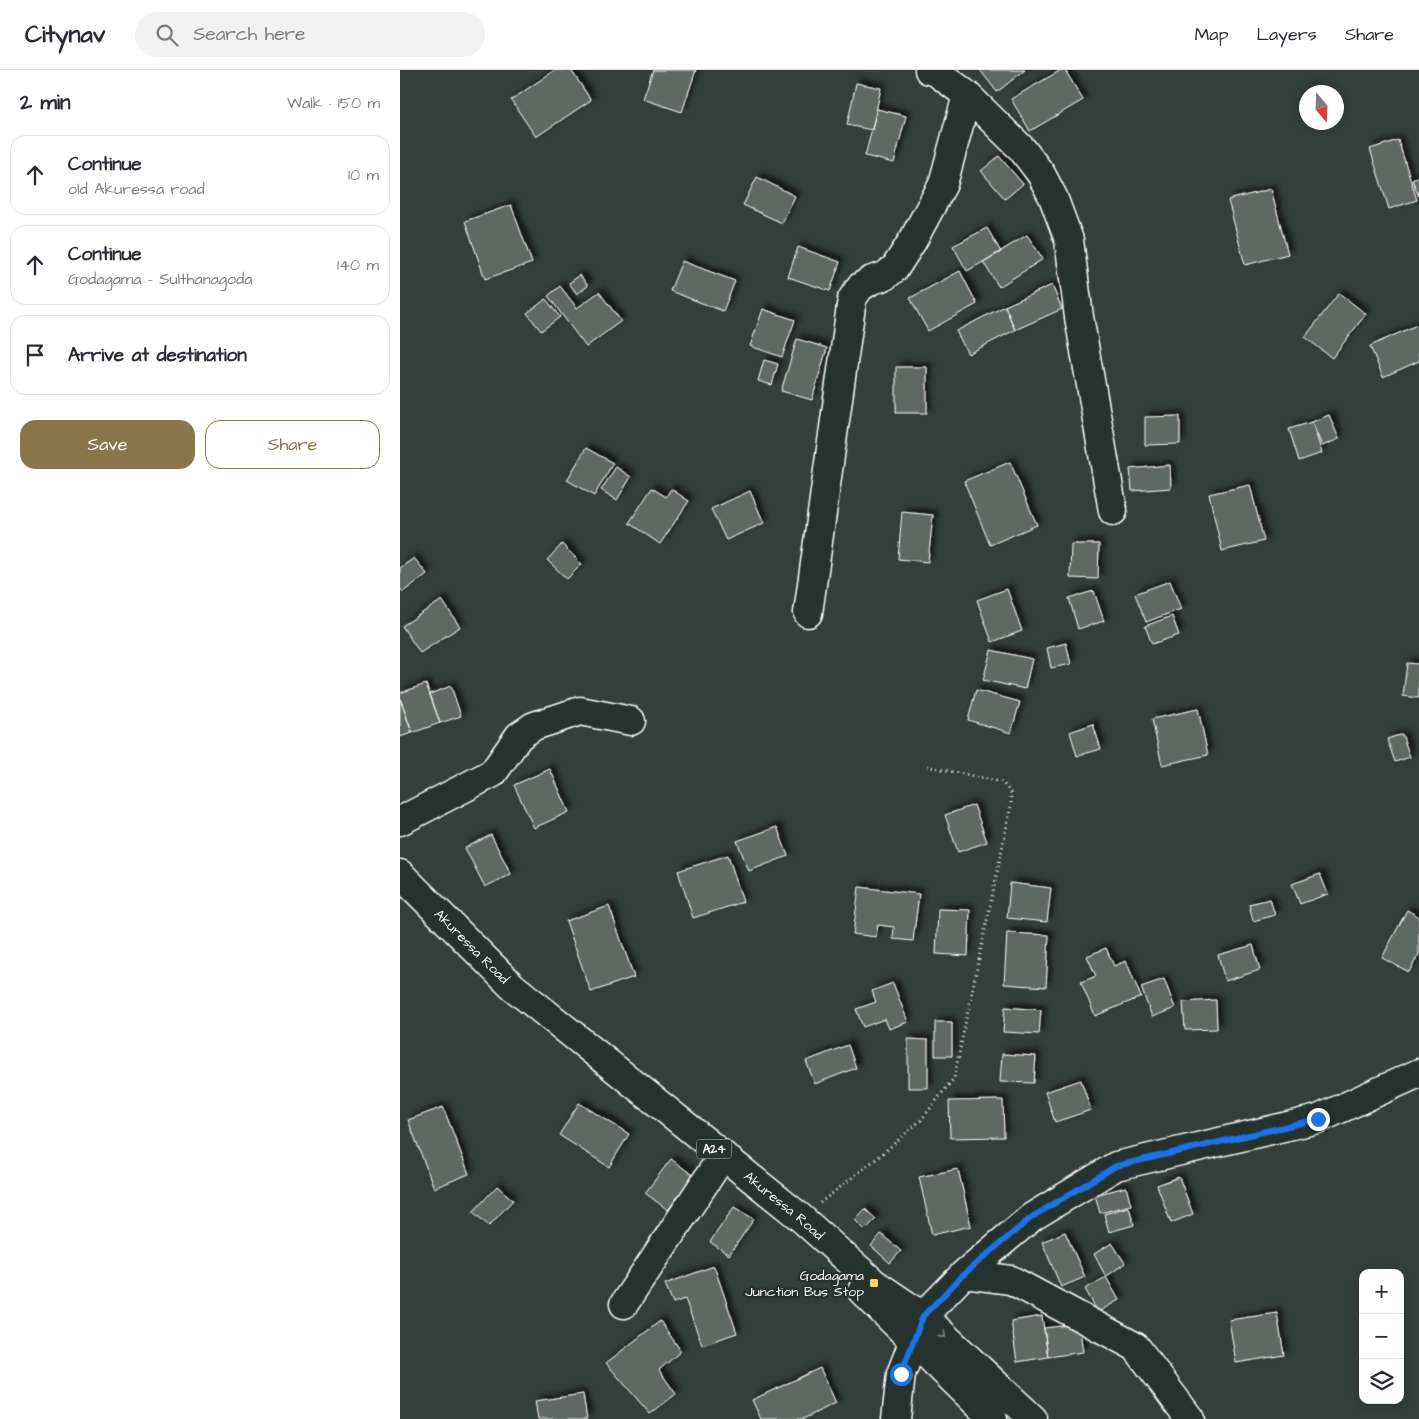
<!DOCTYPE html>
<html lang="en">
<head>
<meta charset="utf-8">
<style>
  body { margin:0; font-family:"Architects Daughter",sans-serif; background:#f2f2f3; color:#2b2b33 }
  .controls { position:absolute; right:15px; bottom:15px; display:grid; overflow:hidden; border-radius:10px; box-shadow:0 2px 8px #0003 }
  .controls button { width:45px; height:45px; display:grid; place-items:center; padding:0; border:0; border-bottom:1px solid #e1e1e2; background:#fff; color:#2b2b33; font:25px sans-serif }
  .compass { position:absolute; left:899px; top:15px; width:45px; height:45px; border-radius:50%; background:#fff; box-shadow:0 2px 8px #0003; rotate:161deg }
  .stop { position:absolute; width:15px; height:15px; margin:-11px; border:4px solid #1a73e8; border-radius:50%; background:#fff }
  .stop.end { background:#1a73e8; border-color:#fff; box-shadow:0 1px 5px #0008 }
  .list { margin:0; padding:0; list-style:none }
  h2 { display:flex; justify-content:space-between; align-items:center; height:65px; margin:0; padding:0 20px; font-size:21px }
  h2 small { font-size:16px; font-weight:400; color:#7c7c81 }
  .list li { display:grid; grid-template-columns:32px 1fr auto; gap:15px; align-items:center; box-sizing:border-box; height:80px; margin:0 10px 10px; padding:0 10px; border:1px solid #e1e1e2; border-radius:15px }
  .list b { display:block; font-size:19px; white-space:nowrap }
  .list p { margin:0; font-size:16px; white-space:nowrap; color:#7c7c81 }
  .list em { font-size:16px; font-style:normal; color:#7c7c81 }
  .actions { display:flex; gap:10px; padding:15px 20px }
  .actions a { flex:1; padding:11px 0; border:1px solid #8a764a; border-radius:15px; text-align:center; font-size:18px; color:#8a764a }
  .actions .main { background:#8a764a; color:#fff }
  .icon { flex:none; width:28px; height:28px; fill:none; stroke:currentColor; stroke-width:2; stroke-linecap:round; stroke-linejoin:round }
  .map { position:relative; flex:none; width:1019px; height:1349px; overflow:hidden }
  header { display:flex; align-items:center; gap:30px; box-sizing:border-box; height:70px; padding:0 25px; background:#fff; border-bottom:1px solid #e1e1e2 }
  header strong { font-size:24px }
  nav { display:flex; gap:28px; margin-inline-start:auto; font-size:18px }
  .search { width:350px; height:45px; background:#f2f2f3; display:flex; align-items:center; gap:12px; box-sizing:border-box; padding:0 18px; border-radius:28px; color:#7c7c81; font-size:19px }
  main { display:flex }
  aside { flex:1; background:#fff }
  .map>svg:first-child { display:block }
  .building { fill:#5f6964; stroke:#fff; filter:url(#shadow) }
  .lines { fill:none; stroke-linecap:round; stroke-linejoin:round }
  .minor-casing { stroke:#fff; stroke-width:31 }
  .highway-casing { stroke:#fff; stroke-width:31 }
  .path { stroke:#fff; stroke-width:3; stroke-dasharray:1 4; stroke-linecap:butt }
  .minor { stroke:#26332d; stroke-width:28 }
  .highway { stroke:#26332d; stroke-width:28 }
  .oneway { stroke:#727a76 }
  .route { stroke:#1a73e8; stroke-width:6 }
  .poi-dot { fill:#ffd166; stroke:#26332d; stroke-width:2 }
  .labels { text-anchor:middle; stroke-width:5; stroke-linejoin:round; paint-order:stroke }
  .shield { fill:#26332d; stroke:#bec2c0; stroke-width:1 }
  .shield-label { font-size:12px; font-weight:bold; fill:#fff }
  .street-label { font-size:14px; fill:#fff; stroke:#26332d }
  .poi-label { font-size:14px; fill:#fff; stroke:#26332d; text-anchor:end }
</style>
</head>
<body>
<header>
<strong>Citynav</strong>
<div class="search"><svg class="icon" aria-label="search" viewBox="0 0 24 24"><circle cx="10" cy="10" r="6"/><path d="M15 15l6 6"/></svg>Search here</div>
<nav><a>Map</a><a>Layers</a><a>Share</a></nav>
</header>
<main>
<aside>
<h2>2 min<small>Walk · 150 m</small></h2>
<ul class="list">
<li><svg class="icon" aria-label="ahead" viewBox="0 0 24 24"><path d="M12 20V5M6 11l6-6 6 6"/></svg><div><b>Continue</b><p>old Akuressa road</p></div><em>10 m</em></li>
<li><svg class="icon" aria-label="ahead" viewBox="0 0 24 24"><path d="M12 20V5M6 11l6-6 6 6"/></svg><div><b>Continue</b><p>Godagama - Sulthanagoda</p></div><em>140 m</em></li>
<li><svg class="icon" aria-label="arrive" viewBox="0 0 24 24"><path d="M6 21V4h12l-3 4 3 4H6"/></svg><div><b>Arrive at destination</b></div></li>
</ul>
<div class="actions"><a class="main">Save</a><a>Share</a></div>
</aside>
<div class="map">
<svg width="1019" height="1349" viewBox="0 0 1019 1349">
  <defs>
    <filter id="shadow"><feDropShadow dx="4.5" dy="-4.5" stdDeviation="2.5" flood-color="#0009"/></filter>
  </defs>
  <rect width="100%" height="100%" fill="#333f3a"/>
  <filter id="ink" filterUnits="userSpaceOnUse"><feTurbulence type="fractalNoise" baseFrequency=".02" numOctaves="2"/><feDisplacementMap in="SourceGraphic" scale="10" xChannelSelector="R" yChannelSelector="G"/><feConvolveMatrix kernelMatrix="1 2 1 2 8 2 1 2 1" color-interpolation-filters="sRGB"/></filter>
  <g filter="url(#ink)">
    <!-- building -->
    <path class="building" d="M155 0H171L191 30 136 67 111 30Z
      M253 0H296L282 42 243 29Z
      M580 0H625L597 22Z
      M661 0H665L683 30 630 61 611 29Z
      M456 13 481 18 472 60 447 55Z
      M477 39 506 46 494 93 465 86Z
      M998 70 1017 130 989 139 970 79Z
      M599 86 623 114 605 129 581 101Z
      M1019 106V127L1012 109Z
      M357 107 395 126 382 153 343 135Z
      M871 119 888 184 845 195 828 130Z
      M111 135 132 193 85 209 65 151Z
      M587 158 601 182 567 201 553 176Z
      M627 165 643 189 599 217 583 192Z
      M398 177 440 192 430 221 388 207Z
      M282 191 335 211 323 241 270 221Z
      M560 201 577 234 528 261 510 228Z
      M180 205 188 216 177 224 169 213Z
      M652 215 662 239 615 260 605 236Z
      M160 216 177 238 199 222 221 251 186 277 148 226Z
      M939 223 966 244 932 288 905 267Z
      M146 229 160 247 141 261 127 243Z
      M605 236 615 260 568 284 556 261Z
      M363 239 395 250 382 287 350 276Z
      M1019 254V291L983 307 970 276Z
      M397 269 427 278 412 330 381 321Z
      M364 290 378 294 372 315 358 311Z
      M496 297H527V343H496Z
      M929 345 939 369 922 376 912 352Z
      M780 346V374L745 375V347Z
      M912 352 922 383 899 391 889 359Z
      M186 378 213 393 194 426 167 410Z
      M610 392 637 455 590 475 564 411Z
      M770 395 771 418 732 421 730 399Z
      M216 397 231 407 217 430 201 420Z
      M850 415 864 471 822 481 809 424Z
      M252 418 266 427 271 419 289 431 260 474 229 453Z
      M350 421 364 453 326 470 311 439Z
      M502 442 533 445 528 492 498 489Z
      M162 474 182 494 167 509 147 490Z
      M671 474H699L698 509 670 508Z
      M14 488 27 504 3 522 0 518V498Z
      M770 511 781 539 746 552 735 524Z
      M607 519 622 561 592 572 577 530Z
      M694 521 704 551 678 559 669 528Z
      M42 530 60 557 20 583 2 556Z
      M772 546 779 565 752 574 745 556Z
      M666 573 671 594 651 598 647 578Z
      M591 580 632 589 625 619 583 610Z
      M1007 593 1019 594V628L1003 626Z
      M26 614 40 653 12 663 0 628V623Z
      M51 616 61 646 40 653 30 624Z
      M576 620 620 632 611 663 568 650Z
      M0 628 12 663 0 667Z
      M798 639 808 685 762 695 752 649Z
      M693 654 701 679 677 686 670 662Z
      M1002 664 1010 687 995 692 987 669Z
      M150 699 169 742 134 758 114 715Z
      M574 735 587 772 558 782 545 745Z
      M377 757 388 786 349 801 337 771Z
      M91 765 111 804 85 817 65 778Z
      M328 785 343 832 293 848 278 801Z
      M920 804 928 824 900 834 892 814Z
      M610 813 651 818 647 852 607 848Z
      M459 817 519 824 513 871 493 869 494 857 478 855 476 867 453 864Z
      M870 829 875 845 853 851 849 834Z
      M209 836 234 907 191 922 166 851Z
      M538 839 570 840 568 886 536 884Z
      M1007 840 1019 847V884L1009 902 982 888Z
      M607 863 649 865 646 917 604 914Z
      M853 875 860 900 825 911 818 885Z
      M706 878 714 896 726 891 741 927 695 946 681 912 696 906 687 886Z
      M764 909 775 938 752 947 741 917Z
      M493 913 508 952 489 959 485 949 463 957 456 939 476 932 472 921Z
      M816 930 817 959 785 960 783 932Z
      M605 937 641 940 639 964 603 962Z
      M535 952H552V986H535Z
      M508 969 528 970V1018H508Z
      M448 975 456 998 415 1014 406 991Z
      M602 984 636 986 634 1013 600 1012Z
      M681 1010 691 1040 655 1052 645 1022Z
      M603 1030 604 1067 550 1068 549 1031Z
      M179 1033 229 1064 209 1097 159 1065Z
      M43 1037 69 1104 34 1118 8 1050Z
      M271 1089 294 1106 268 1140 245 1123Z
      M558 1099 571 1156 532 1165 519 1107Z
      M779 1107 793 1144 771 1153 757 1115Z
      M97 1116 113 1130 89 1156 73 1142Z
      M726 1117 731 1135 700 1143 695 1125Z
      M334 1137 354 1149 329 1185 310 1172Z
      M729 1137 734 1155 709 1162 704 1144Z
      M465 1139 476 1149 465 1160 455 1150Z
      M665 1162 685 1207 661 1217 642 1172Z
      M481 1164 501 1181 490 1193 471 1176Z
      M712 1173 725 1193 706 1207 694 1184Z
      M314 1196 337 1263 302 1275 285 1229 273 1233 265 1214Z
      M706 1207 719 1230 698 1242 685 1219Z
      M877 1243 884 1285 836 1293 829 1250Z
      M642 1246 648 1287 617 1292 611 1251Z
      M260 1251 281 1281 259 1300 276 1324 250 1344 206 1293Z
      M679 1254 683 1282 648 1287 644 1258Z
      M420 1298 436 1333 403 1349H361L352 1330Z
      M183 1324 187 1349H138L135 1331Z"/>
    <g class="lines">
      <!-- minor casing -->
      <g class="minor-casing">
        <path id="minor" d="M529 0 535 1 567 25 622 79 641 104 653 127 669 170 679 247 713 441
          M408 543 452 229 460 217 472 210 485 206 495 198 513 170 543 114 567 25
          M0 751 93 703 119 666 134 656 180 641 231 651
          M564 1204 611 1210 736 1277 790 1349
          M224 1234 314 1099
          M496 1349 501 1304 523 1246 564 1204 632 1147 716 1096 918 1049 1019 1003"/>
      </g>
      <!-- highway casing -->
      <g class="highway-casing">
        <g id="highway">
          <path id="s1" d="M0 804 112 916 401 1148 474 1213 523 1246 633 1349"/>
          <path d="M462 1221 593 1349"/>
        </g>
      </g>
      <!-- path -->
      <path class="path" d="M420 1133 481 1085 521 1050 554 1008 611 736V723L602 712 526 696"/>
      <!-- minor -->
      <use href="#minor" class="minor"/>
      <!-- highway -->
      <use href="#highway" class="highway"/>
    </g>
    <!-- one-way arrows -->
    <defs><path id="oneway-chevron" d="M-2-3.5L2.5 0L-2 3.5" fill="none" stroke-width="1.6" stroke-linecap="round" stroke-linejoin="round" transform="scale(1.25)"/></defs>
    <use class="oneway" href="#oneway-chevron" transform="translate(543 1265) rotate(43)"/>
  </g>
  <g class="lines" filter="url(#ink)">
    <!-- route -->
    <path class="route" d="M501 1304 523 1246 564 1204 632 1147 716 1096 918 1049"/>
  </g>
  <!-- markers -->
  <rect class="poi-dot" x="469" y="1208" width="10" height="10" rx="2.5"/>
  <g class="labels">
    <!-- shield labels -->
    <rect class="shield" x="296.5" y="1069.5" width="35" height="19" rx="4"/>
    <g class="shield-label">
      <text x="314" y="1083">A24</text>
    </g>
    <!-- street labels -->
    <g class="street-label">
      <text dy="5" stroke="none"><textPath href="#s1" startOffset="102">Akuressa Road</textPath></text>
      <text dy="5" stroke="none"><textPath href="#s1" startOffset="508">Akuressa Road</textPath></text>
    </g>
    <!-- poi labels -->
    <g class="poi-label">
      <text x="464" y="1210">Godagama<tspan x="464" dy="16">Junction Bus Stop</tspan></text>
    </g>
  </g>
</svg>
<div class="controls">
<button>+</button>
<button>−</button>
<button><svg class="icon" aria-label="layers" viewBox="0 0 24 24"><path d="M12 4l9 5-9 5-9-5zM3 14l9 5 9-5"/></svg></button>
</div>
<svg class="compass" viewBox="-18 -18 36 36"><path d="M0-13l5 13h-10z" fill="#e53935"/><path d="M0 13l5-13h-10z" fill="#7c7c81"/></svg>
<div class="stop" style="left:501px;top:1304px"></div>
<div class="stop end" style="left:918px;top:1049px"></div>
</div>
</main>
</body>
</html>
